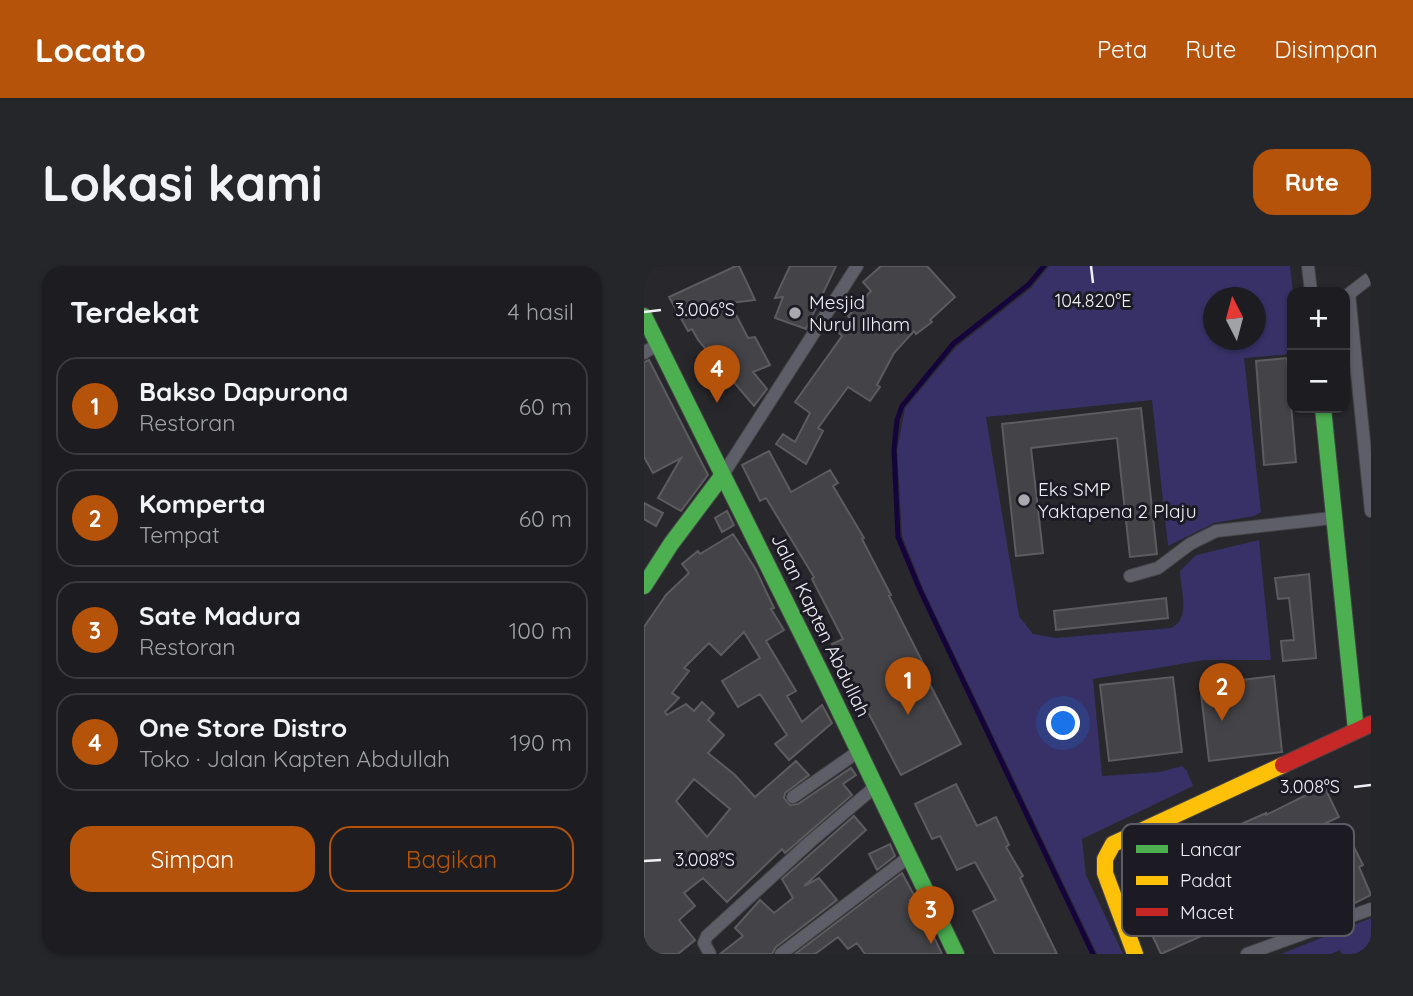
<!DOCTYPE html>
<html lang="id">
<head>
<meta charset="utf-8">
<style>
  body { margin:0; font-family:Quicksand,sans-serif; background:#25262a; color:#f1f3f6 }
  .controls { position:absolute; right:21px; top:21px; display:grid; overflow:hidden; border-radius:14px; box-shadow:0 2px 5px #0004 }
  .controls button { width:63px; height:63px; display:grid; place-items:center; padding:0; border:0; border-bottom:2px solid #3b3b3f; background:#1d1d21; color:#f1f3f6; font:35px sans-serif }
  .compass { position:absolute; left:559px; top:21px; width:63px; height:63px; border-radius:50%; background:#1d1d21; box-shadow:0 2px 5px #0004; rotate:354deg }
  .you { position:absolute; left:420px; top:458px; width:24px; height:24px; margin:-18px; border:5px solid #fff; border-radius:50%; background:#1a73e8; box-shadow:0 0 0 10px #1a73e833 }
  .badge { display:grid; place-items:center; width:46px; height:46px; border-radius:50%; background:#b45309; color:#fff; font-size:23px; font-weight:700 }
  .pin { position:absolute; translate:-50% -58px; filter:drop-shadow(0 2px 4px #0008) }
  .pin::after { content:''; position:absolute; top:37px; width:24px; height:21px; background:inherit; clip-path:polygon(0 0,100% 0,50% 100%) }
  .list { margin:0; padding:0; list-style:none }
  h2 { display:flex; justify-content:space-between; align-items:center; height:91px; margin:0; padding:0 28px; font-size:30px }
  h2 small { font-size:23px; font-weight:400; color:#a0a2a5 }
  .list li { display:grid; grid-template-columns:46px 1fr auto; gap:21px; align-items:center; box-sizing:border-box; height:98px; margin:0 14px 14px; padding:0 14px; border:2px solid #3b3b3f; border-radius:21px }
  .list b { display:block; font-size:26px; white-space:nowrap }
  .list p { margin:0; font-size:23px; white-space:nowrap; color:#a0a2a5 }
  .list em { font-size:23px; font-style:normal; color:#a0a2a5 }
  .actions { display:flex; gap:14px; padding:21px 28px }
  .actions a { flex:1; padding:16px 0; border:2px solid #b45309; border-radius:21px; text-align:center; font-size:24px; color:#b45309 }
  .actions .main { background:#b45309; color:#fff }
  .map { position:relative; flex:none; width:727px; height:688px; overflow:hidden; border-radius:21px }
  header { display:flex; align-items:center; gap:42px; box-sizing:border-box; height:98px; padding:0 35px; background:#b45309; color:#fff }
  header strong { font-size:33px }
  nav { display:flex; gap:38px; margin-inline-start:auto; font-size:24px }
  .intro { display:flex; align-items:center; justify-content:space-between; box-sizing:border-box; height:168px; padding:0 42px }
  h1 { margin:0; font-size:49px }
  .button { padding:18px 32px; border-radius:21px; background:#b45309; color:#fff; font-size:24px; font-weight:700 }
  main { display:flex; gap:42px; padding:0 42px }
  aside { flex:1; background:#1d1d21; border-radius:21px; box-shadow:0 2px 5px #0004 }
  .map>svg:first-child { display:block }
  .green { fill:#373167; fill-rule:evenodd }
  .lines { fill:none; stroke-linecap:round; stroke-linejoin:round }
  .stream { stroke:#14043b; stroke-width:5 }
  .building { fill:#444448; stroke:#5c5c60; stroke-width:2; fill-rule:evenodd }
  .street-casing { stroke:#444447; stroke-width:14 }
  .fast-casing { stroke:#444447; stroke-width:18 }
  .slow-casing { stroke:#444447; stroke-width:18 }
  .jam-casing { stroke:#444447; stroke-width:18 }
  .street { stroke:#5e5e68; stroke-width:12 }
  .fast { stroke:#4caf50; stroke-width:16 }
  .slow { stroke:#ffc107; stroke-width:16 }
  .jam { stroke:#c62828; stroke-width:16 }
  .ticks { fill:none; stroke:#efeff6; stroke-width:2.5 }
  .poi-dot { fill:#a9a9af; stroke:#1c1b24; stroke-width:2.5 }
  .labels { text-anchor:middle; stroke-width:6; stroke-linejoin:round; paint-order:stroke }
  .poi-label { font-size:19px; fill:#efeff6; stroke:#1c1b24; text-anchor:start }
  .street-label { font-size:19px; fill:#efeff6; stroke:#1c1b24 }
  .key { fill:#1c1b24; stroke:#5b5b63; stroke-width:2 }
  .key-label { font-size:19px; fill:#efeff6 }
  .ticks-label { font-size:18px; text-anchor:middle; fill:#efeff6; stroke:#1c1b24; stroke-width:6; stroke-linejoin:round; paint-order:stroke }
</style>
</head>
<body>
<header>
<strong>Locato</strong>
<nav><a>Peta</a><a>Rute</a><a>Disimpan</a></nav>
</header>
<div class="intro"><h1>Lokasi kami</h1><a class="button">Rute</a></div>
<main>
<aside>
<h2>Terdekat<small>4 hasil</small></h2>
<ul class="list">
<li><span class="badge">1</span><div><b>Bakso Dapurona</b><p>Restoran</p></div><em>60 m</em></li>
<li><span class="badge">2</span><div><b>Komperta</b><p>Tempat</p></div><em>60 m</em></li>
<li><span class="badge">3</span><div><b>Sate Madura</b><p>Restoran</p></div><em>100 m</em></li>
<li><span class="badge">4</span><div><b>One Store Distro</b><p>Toko · Jalan Kapten Abdullah</p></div><em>190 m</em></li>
</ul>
<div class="actions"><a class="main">Simpan</a><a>Bagikan</a></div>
</aside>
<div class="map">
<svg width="727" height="688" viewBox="0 0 727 688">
  <rect width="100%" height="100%" fill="#27272c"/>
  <!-- green -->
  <path class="green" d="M405 0H646L649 26 648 88 600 92 617 246 610 250 570 257 524 280 508 134 342 151 375 350 389 368 412 372 527 362C548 352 536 324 536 305L552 289 615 274 627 394H560L449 413 458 510 516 506 538 500 543 505 549 520 438 573 442 609 479 688H453L279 323 258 270 253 184 261 142 312 81 387 22ZM570 32H612V74H570Z
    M727 652V688H698L696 684 687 688H637Z"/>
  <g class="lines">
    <!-- stream -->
    <path class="stream" d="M400 0 384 19 309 78 258 140 253 154 250 184 254 271 276 324 449 688"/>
  </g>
  <!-- building -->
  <path class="building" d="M92 0H95L111 34 86 37 104 72 111 71 126 99 109 106 123 123 110 140 54 74 48 63 44 65 25 31Z
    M146 0H192L162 63 131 52 139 31 131 32Z
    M237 0H283L311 31 286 54 288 56 272 68 270 65 250 87 233 119 236 121 226 135 204 121 174 162 179 165 162 198 132 178 139 168 151 176 166 147 151 136 198 70 194 66 206 52 204 50 227 25 219 16Z
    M643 92 652 196 620 199 612 95Z
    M5 94 64 209 37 245 14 232 37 192 9 207 0 191V96Z
    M497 142 513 288 486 291 473 172 387 182 399 287 372 290 358 158Z
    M125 185 147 226 186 204 194 217 189 220 220 272 218 273 247 329 245 330 283 405 280 407 317 478 257 509 188 378 199 373 168 313 170 311 122 232 116 235 98 199Z
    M0 237 19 247 12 260 0 253Z
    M83 245 90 259 78 266 71 252Z
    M89 268 111 302 130 342 127 343 140 364 122 375 152 425 143 430 158 456 178 439 188 457 145 494 131 478 143 469 116 428 94 441 78 415 116 392 100 366 77 389 65 377 40 402 45 405 28 427 35 432 21 446 23 449 42 438 50 445 58 436 70 447 64 454 80 469 64 487 91 509 111 531 152 495 165 509 141 527 140 532 146 539 154 538 207 502 212 509 199 518 208 529 141 587 138 583 83 636 59 612 40 627 51 640 35 654 51 674 34 688H0V361L22 329 45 307 38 298 54 285 56 288ZM50 513 86 543 63 571 32 535Z
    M665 308 672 392 639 395 637 375 650 374 645 332 634 333 631 312Z
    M522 332 524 352 412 364 410 345Z
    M630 410 638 486 565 495 556 419Z
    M529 411 538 486 465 495 456 419Z
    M312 518 333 560 352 551 365 579 362 581 379 610 376 612 413 688H351L329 645 352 634 331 596 313 604 296 570 288 573 271 538Z
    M680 520 695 551 630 581 641 605 706 573 719 599 715 601 727 629 701 642 688 615 672 623 670 620 517 688 503 658 519 650 497 602 622 547V549Z
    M210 550 222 564 160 620 175 612 193 634 132 681 128 688H76L99 670 91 662 116 634 130 647 149 632 138 613Z
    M246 578 251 590 233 604 225 588Z
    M258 607 271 631 266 634 283 656 298 688H221L213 677 204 683 194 671 171 688H151Z"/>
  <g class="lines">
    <!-- street casing -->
    <g class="street-casing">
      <path id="street" d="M664 0 667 26
        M705 28 727 245
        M701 31 727 11
        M0 87 14 78
        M78 210 213 0
        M486 310 514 302 546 278 572 265 688 252
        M149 531 215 485
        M66 688 60 677 63 670 167 575 232 520
        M137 688 266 590
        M603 688 727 643"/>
    </g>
    <!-- fast casing -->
    <g class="fast-casing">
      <path id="fast" d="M0 50 181 415 312 688
        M679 142 712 464
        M0 320 27 278 78 210"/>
    </g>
    <!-- slow casing -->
    <g class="slow-casing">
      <path id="slow" d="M491 688 461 607V593L469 578 639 499"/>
    </g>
    <!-- jam casing -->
    <g class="jam-casing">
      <path id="jam" d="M639 499 727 458"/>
    </g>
    <!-- street -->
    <use href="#street" class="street"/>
    <!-- fast -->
    <use href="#fast" class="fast"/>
    <!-- slow -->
    <use href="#slow" class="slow"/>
    <!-- jam -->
    <use href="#jam" class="jam"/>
  </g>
  <!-- ticks -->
  <path class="ticks" d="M447 0 449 17M0 46 17 44M710 521 727 519M0 595 17 594"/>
  <!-- markers -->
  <g class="poi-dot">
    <circle cx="151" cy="47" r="7"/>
    <circle cx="380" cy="234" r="7"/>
  </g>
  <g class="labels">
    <!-- poi labels -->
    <g class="poi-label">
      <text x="165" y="43">Mesjid<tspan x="165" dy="22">Nurul Ilham</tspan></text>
      <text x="394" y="230">Eks SMP<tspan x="394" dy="22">Yaktapena 2 Plaju</tspan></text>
    </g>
    <!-- street labels -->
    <g class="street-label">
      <text transform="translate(177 359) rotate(64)" y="7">Jalan Kapten Abdullah</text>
    </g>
  </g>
  <!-- legend -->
  <rect x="478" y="558" width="232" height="112" rx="10" class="key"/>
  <rect x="492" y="579" width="32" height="8" fill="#4caf50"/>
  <rect x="492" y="610" width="32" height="9" fill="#ffc107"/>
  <rect x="492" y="642" width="32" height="8" fill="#c62828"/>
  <g class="key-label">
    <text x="536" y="590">Lancar</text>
    <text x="536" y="621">Padat</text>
    <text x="536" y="653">Macet</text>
  </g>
  <g class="ticks-label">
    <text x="449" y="41">104.820°E</text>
    <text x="61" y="50">3.006°S</text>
    <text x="666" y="527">3.008°S</text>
    <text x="61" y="600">3.008°S</text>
  </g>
</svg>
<div class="controls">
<button>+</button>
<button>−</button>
</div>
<svg class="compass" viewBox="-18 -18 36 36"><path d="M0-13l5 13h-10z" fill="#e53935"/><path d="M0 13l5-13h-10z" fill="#a0a2a5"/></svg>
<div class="you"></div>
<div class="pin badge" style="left:264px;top:449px">1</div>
<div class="pin badge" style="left:578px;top:455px">2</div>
<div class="pin badge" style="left:287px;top:678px">3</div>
<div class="pin badge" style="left:73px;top:137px">4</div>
</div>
</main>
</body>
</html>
